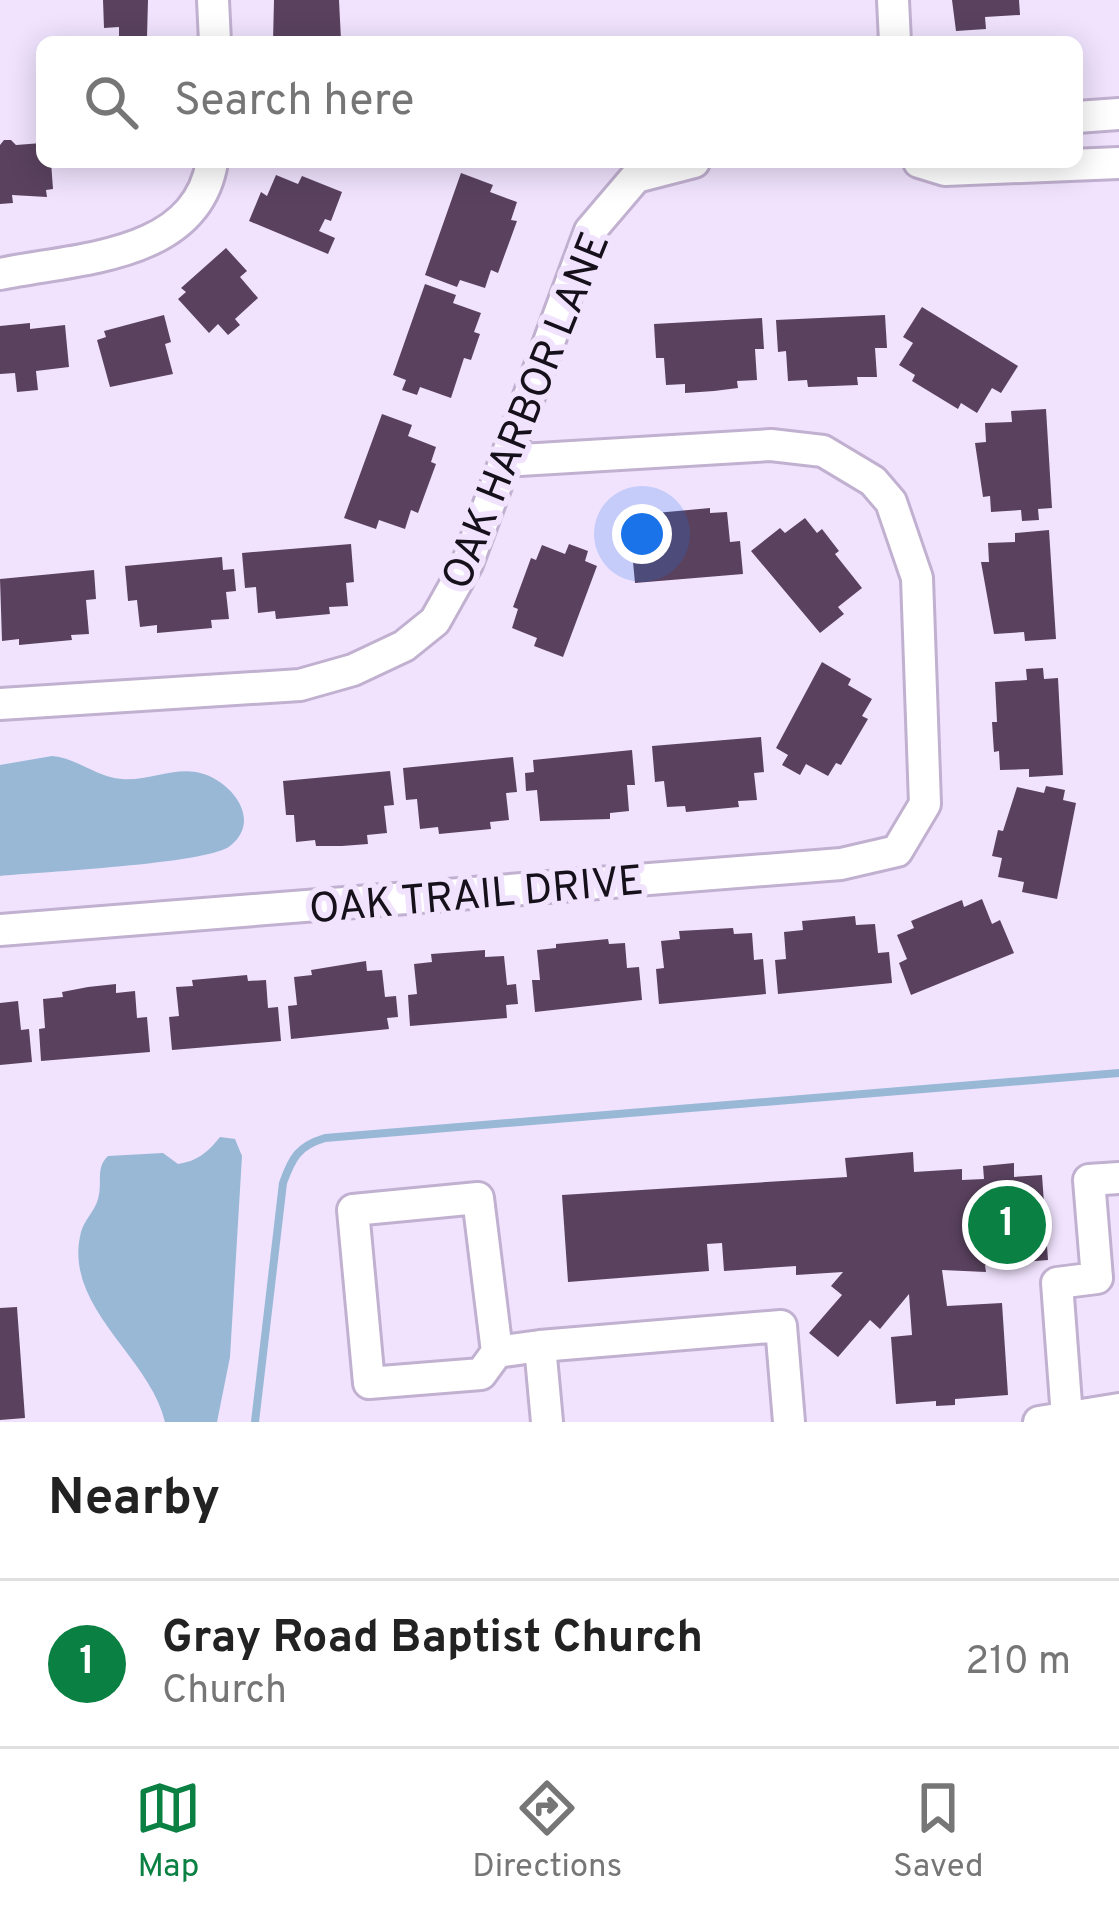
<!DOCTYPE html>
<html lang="en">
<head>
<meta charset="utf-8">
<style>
  body { margin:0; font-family:Overpass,sans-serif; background:#f6f6f6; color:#222 }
  .you { position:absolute; left:642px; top:534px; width:42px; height:42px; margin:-30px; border:9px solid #fff; border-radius:50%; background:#1a73e8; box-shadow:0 0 0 18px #1a73e833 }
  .badge { display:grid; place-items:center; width:78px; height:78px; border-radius:50%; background:#0b8043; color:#fff; font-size:39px; font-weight:700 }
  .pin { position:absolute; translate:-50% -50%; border:6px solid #fff; box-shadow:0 3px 12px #0006 }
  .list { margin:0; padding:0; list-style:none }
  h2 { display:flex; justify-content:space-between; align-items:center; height:156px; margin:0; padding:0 48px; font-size:51px }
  h2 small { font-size:39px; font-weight:400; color:#767676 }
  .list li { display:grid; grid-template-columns:78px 1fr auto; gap:36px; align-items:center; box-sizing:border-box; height:168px; padding:0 48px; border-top:3px solid #e0e0e0 }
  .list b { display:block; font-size:45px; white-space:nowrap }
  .list p { margin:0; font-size:39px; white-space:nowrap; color:#767676 }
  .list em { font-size:39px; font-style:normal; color:#767676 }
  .icon { flex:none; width:66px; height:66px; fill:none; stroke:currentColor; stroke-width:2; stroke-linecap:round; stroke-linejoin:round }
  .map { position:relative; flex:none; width:1119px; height:1422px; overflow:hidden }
  .search { position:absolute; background:#fff; box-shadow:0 6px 30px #0003; left:36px; right:36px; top:36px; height:132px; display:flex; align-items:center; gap:30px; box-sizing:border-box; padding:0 42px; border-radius:18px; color:#767676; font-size:45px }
  .sheet { height:324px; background:#fff }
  nav { display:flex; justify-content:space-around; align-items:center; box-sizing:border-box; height:168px; border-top:3px solid #e0e0e0; background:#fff; font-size:33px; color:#767676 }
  nav a { display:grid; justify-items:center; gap:6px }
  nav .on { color:#0b8043 }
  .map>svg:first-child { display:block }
  .water { fill:#98b8d6 }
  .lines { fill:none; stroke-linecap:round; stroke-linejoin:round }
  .stream { stroke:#98b8d6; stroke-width:8 }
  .building { fill:#5a425f }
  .minor-casing { stroke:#c1b0d0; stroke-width:36 }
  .minor { stroke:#fff; stroke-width:30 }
  .labels { text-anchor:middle; stroke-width:12; stroke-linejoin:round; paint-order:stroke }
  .street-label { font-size:42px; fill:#16101b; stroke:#f1e3fe }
</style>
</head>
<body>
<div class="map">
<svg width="1119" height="1422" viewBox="0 0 1119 1422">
  <rect width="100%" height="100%" fill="#f1e3fe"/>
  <!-- water -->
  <path class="water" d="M52 756C77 758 96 777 122 779 147 781 172 768 196 772 227 777 265 818 230 846 208 864 38 872 0 876V765Z
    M220 1137 235 1139 242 1156 230 1357 217 1422H165C150 1356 62 1307 81 1232 84 1220 95 1211 98 1199 103 1183 95 1168 108 1156L163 1153 178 1164C198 1161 208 1152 220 1137Z"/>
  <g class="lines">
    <!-- stream -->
    <path class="stream" d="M255 1422 283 1183C292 1158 298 1146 325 1138L1119 1073"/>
  </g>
  <!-- building -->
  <path class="building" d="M103 0H148L147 37 119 39V27L104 28Z
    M274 0H339L341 40 273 42Z
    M952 0H1019L1020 15 985 17 986 29 956 31Z
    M4 140H11L16 145 42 143V162H51L53 189 46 190 47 197 12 195 13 203 0 204V145Z
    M461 173 493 185 490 192 517 202 511 220 517 221 498 273 491 270 485 288 460 280 457 287 425 275Z
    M276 175 298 184 302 176 342 192 331 221 325 219 319 231 335 238 328 254 249 221 261 192 267 196Z
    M226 248 247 271 240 277 258 298 235 319 240 325 228 335 218 324 209 333 178 299 186 292 181 288Z
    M425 284 456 295 453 303 481 313 474 332 480 334 471 360 464 358 451 398 420 387 417 395 402 390 406 380 393 375Z
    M922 307 1018 366 1001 393 992 388 977 413 961 403 958 409 912 381 915 375 899 365 913 343 903 337Z
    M164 315 171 342 165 344 173 374 110 387 97 340 106 337 104 331Z
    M885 315 887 348H875L877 377H857L858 385 808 387 807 380 788 381 786 351 778 352 776 320Z
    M762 318 764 349H755L757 380 737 381 738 388 714 391 685 393V384L666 385 664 358H656L654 324Z
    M30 323V329L65 325 69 367 36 371 38 390 17 392 15 373 0 374V326Z
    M1046 409 1052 508 1038 509 1039 520 1022 521 1021 510 991 512 990 496 983 497 975 443 986 442 985 423 1012 422 1011 411Z
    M382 414 412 425 408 436 436 447 431 462 436 464 418 513 411 510 405 529 379 520 376 529 344 518Z
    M710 508V513L727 512 730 542 740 541 743 574 635 583 632 551 640 550 637 520 657 519 656 513Z
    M805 518 817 533 822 529 839 551 835 554 862 588 838 607 844 614 820 633 751 551 780 528 785 533Z
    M1049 530 1056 639 1025 641 1024 632 994 634 981 562H989L988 543 1015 542V533Z
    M351 544 354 582 346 583 348 606 329 607 330 614 276 619 275 611 258 613 256 587 245 588 242 553Z
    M569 544 588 551 585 561 597 566 563 657 534 646 537 638 512 628 518 609 513 607 531 558 536 560 542 545 565 554Z
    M222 557 223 570 234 569 236 591 226 592 229 619 211 620 212 628 157 633V625L140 627 137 600 128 601 125 566Z
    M94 570 96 599 86 600 89 634 71 635 72 640 19 645V639L2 641 0 579Z
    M822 662 851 679 848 685 872 699 862 716 868 719 841 765 836 763 828 776 806 764 800 775 782 765 788 755 776 748Z
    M1043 668 1044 679 1058 678 1063 775 1029 777V769L1000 770 999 751 994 752 992 722H997L995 682 1027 680 1026 669Z
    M761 737 764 772 754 773 757 800 738 801 739 807 686 812 685 806 667 807 664 781 655 782 652 746Z
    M632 750 635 785H627L629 811 610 813V819L540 821 537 790 526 791 525 773 534 772 533 760Z
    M513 757 517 792 506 793 509 820 490 822 491 829 439 834 438 827 420 829 417 799 406 800 403 768Z
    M390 771 394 805 384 806 387 833 367 835 368 844 342 846H316L315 840 296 842 294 815H286L283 781Z
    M1046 786 1065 790 1063 800 1076 803 1057 899 1022 892 1024 882 998 877 1002 858 992 856 998 830 1003 831 1017 787 1044 793Z
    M982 899 992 924 1000 920 1014 953 911 995 899 963 907 959 897 935 914 928 911 921 962 900 964 907Z
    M855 916 856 925 875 924 878 953 889 952 892 983 778 994 775 960 786 959 784 932 803 930 802 921Z
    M733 928 734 934 752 933 754 960 763 959 766 994 659 1004 656 969 664 968 661 941 680 939 679 931Z
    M608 939 609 944 625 943 627 968 639 967 642 1000 535 1012 532 980H540L537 950 556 948V944Z
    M485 950V957L504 956 507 985 516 984 518 1004 506 1005 507 1018 410 1026 408 995 417 994 414 964 432 962 431 954Z
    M366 961 367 971 382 970 385 997 396 996 398 1017 387 1018 389 1029 291 1039 288 1006 297 1005 294 977 312 975 311 970Z
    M247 975 248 981 266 980 268 1008 278 1007 281 1041 172 1050 169 1017 179 1016 176 987 193 986 192 980Z
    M116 984V993L135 991 137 1018 147 1017 150 1052 41 1061 39 1029 45 1028 43 999 63 997 62 992 88 987Z
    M18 1001 21 1030 29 1029 32 1062 0 1065V1003Z
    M913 1152 914 1172 962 1169V1180L984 1179 983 1166 1014 1163V1177L1042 1175 1048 1260 985 1265 986 1272 942 1270 947 1306 1002 1303 1008 1395 955 1399V1405L936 1406V1401L896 1404 891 1337 912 1335 909 1294 880 1329 870 1320 838 1357 809 1333 842 1295 831 1286 843 1272 796 1275V1266L724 1271 722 1243 707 1244 709 1271 568 1282 562 1195 847 1177 845 1158Z
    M17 1307 25 1418 0 1420V1308Z"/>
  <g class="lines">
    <!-- minor casing -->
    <g class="minor-casing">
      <path id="minor" d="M213 0 215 42
        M893 0 895 42
        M1077 117 1119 114
        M919 162 945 170 1119 163
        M0 274C76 258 196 259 212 162
        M0 704 300 685 353 670 404 646 435 621 467 564 590 231 636 177 694 162
        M0 930 841 864 897 851 925 804 917 578 891 502 873 481 823 451 771 445 505 461
        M540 1346 781 1326 789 1422
        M497 1352 478 1198 353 1210 369 1383 481 1374 497 1352 540 1346 547 1422
        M1067 1417 1057 1283 1097 1278 1089 1180 1119 1178
        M1039 1422 1119 1409"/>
    </g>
    <!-- minor -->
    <use href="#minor" class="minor"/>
  </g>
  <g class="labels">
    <!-- street labels -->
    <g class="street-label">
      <text transform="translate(524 410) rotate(-68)" y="15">OAK HARBOR LANE</text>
      <text transform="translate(476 893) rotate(-5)" y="15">OAK TRAIL DRIVE</text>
    </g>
  </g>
</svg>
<div class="you"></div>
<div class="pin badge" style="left:1007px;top:1225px">1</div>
<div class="search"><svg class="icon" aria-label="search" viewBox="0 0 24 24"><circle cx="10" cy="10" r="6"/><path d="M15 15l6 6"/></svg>Search here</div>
</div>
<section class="sheet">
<h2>Nearby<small></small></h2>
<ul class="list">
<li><span class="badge">1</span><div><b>Gray Road Baptist Church</b><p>Church</p></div><em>210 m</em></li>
</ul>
</section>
<nav>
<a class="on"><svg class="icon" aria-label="map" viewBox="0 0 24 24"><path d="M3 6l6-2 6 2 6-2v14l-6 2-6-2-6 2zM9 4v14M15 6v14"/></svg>Map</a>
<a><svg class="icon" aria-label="directions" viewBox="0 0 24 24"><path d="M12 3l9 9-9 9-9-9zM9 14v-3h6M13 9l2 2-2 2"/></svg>Directions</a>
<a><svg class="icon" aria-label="saved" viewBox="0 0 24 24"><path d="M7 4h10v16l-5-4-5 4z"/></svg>Saved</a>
</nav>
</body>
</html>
